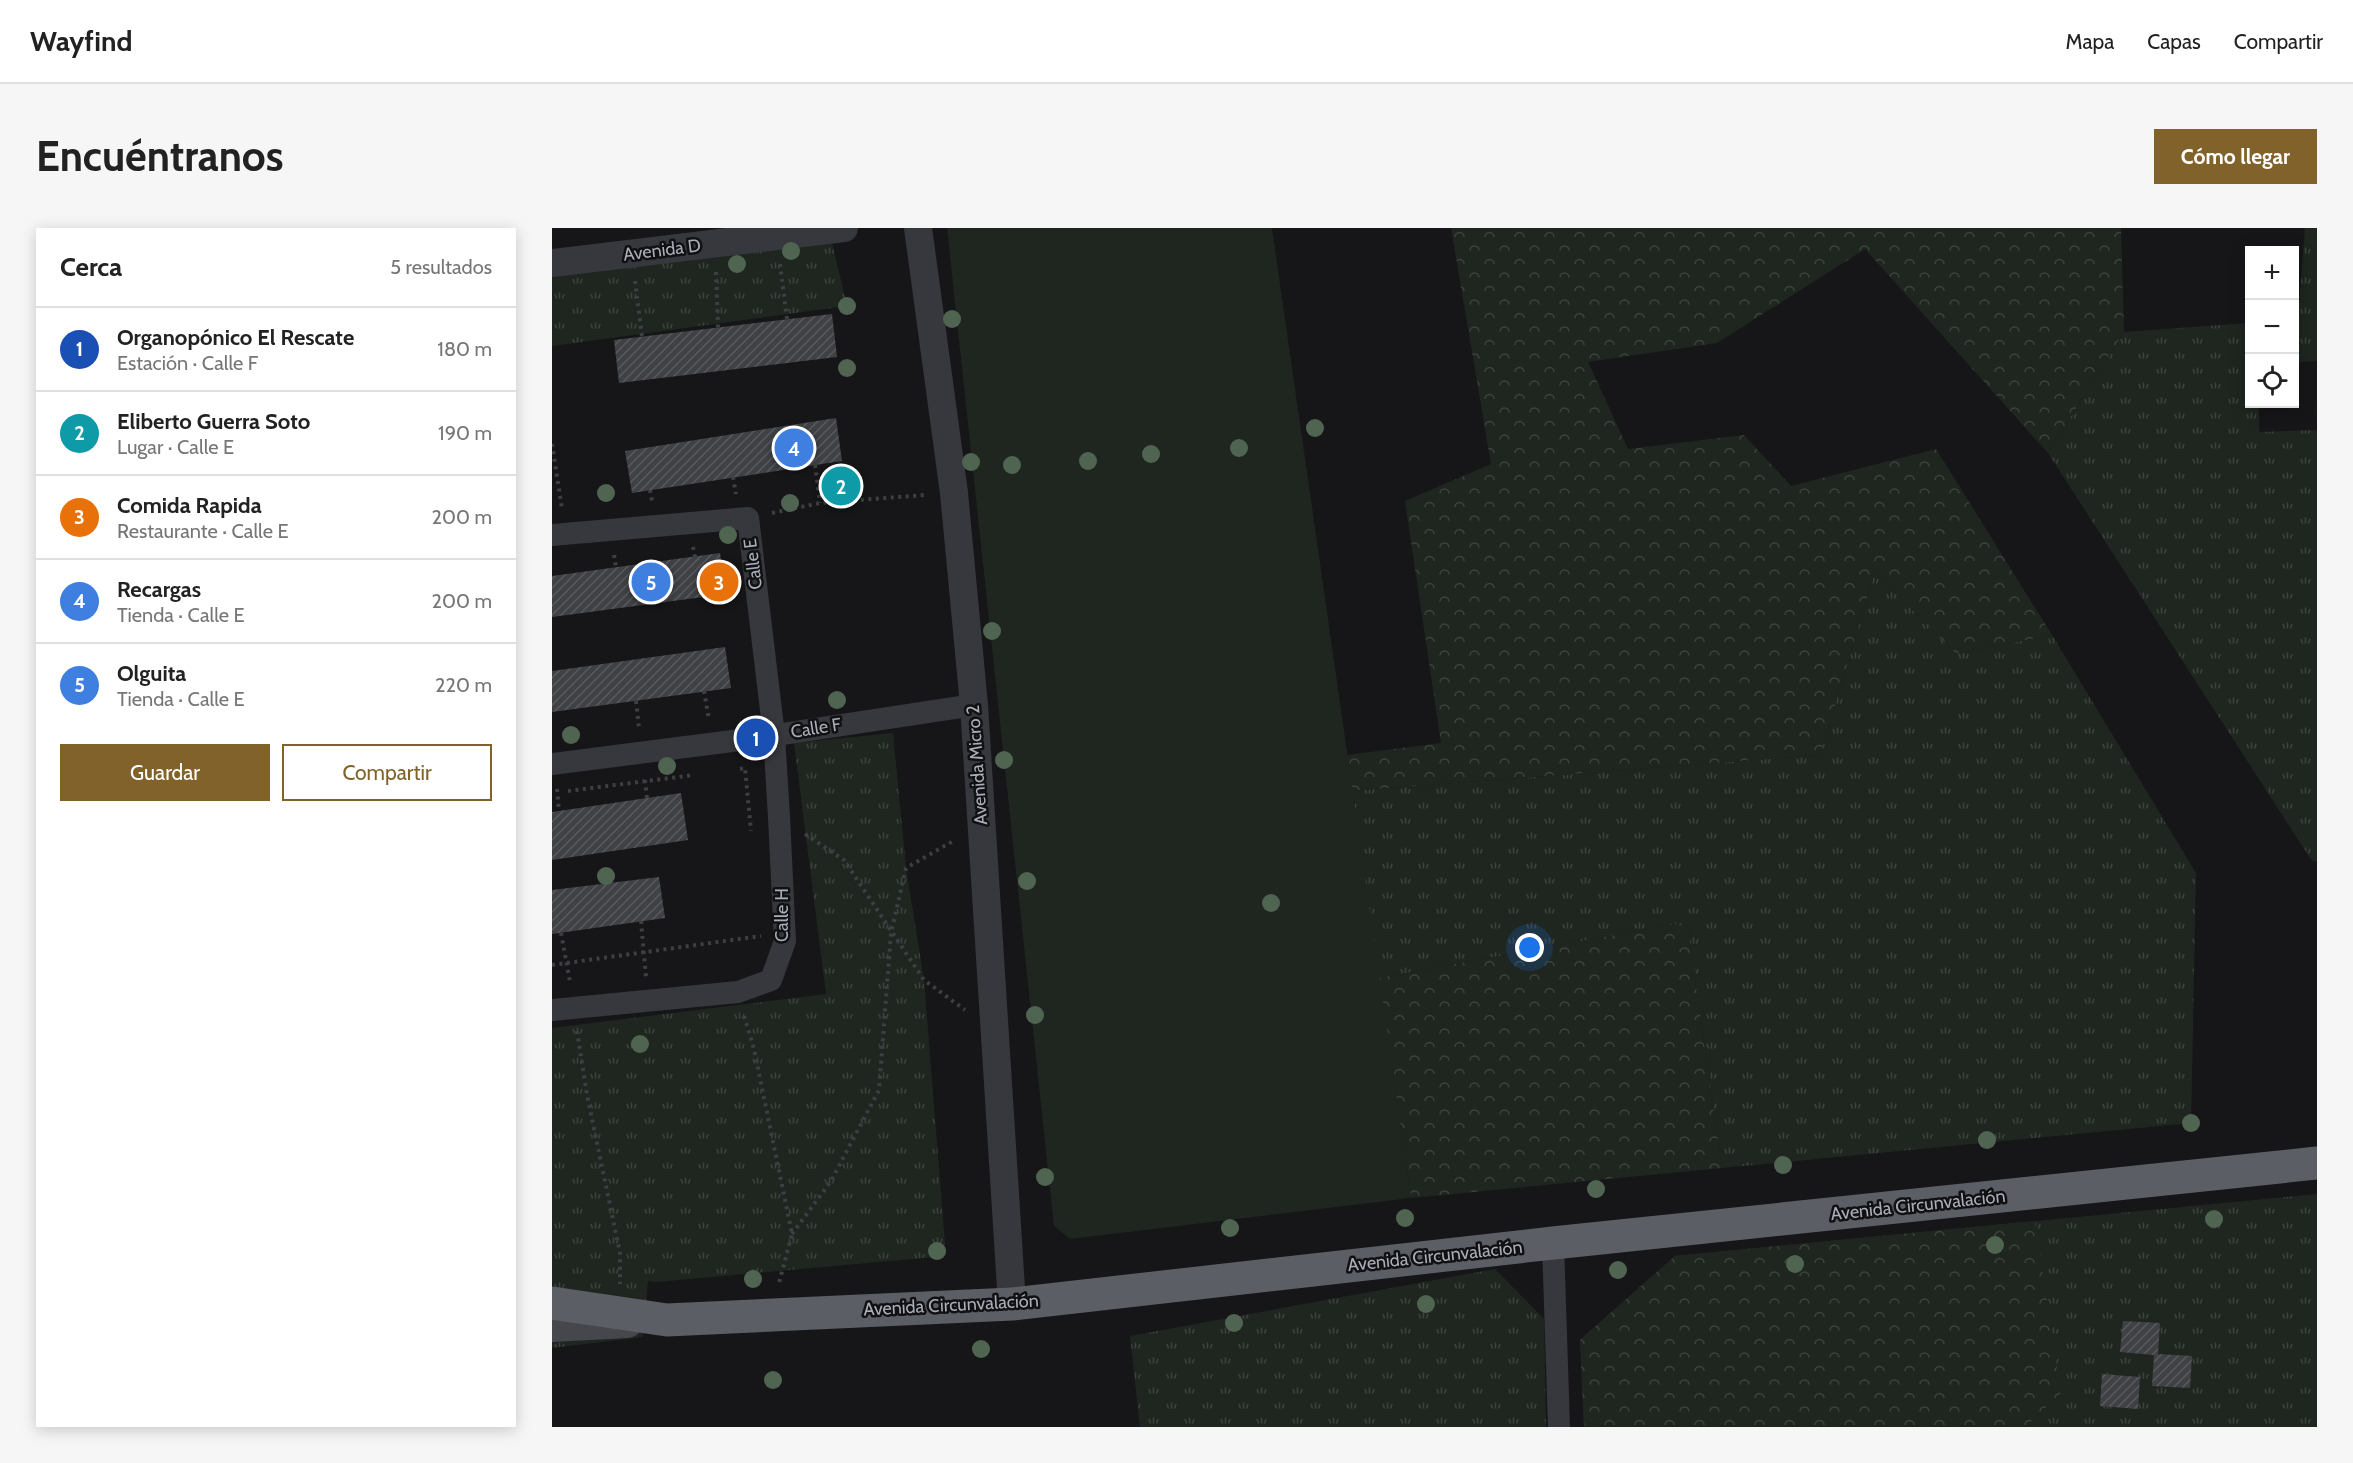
<!DOCTYPE html>
<html lang="es">
<head>
<meta charset="utf-8">
<style>
  body { margin:0; font-family:Cabin,sans-serif; background:#f6f6f6; color:#222 }
  .controls { position:absolute; right:18px; top:18px; display:grid; overflow:hidden; border-radius:0px; box-shadow:0 3px 15px #0003 }
  .controls button { width:54px; height:54px; display:grid; place-items:center; padding:0; border:0; border-bottom:2px solid #e0e0e0; background:#fff; color:#222; font:30px sans-serif }
  .you { position:absolute; left:978px; top:720px; width:21px; height:21px; margin:-15px; border:4px solid #fff; border-radius:50%; background:#1a73e8; box-shadow:0 0 0 9px #1a73e833 }
  .badge { display:grid; place-items:center; width:39px; height:39px; border-radius:50%; background:#80622a; color:#fff; font-size:20px; font-weight:700 }
  .pin { position:absolute; translate:-50% -50%; border:3px solid #fff; box-shadow:0 2px 6px #0006 }
  .list { margin:0; padding:0; list-style:none }
  h2 { display:flex; justify-content:space-between; align-items:center; height:78px; margin:0; padding:0 24px; font-size:26px }
  h2 small { font-size:20px; font-weight:400; color:#767676 }
  .list li { display:grid; grid-template-columns:39px 1fr auto; gap:18px; align-items:center; box-sizing:border-box; height:84px; padding:0 24px; border-top:2px solid #e0e0e0 }
  .list b { display:block; font-size:22px; white-space:nowrap }
  .list p { margin:0; font-size:20px; white-space:nowrap; color:#767676 }
  .list em { font-size:20px; font-style:normal; color:#767676 }
  .actions { display:flex; gap:12px; padding:18px 24px }
  .actions a { flex:1; padding:14px 0; border:2px solid #80622a; border-radius:0px; text-align:center; font-size:21px; color:#80622a }
  .actions .main { background:#80622a; color:#fff }
  .icon { flex:none; width:33px; height:33px; fill:none; stroke:currentColor; stroke-width:2; stroke-linecap:round; stroke-linejoin:round }
  .map { position:relative; flex:none; width:1765px; height:1199px; overflow:hidden; border-radius:0px }
  header { display:flex; align-items:center; gap:36px; box-sizing:border-box; height:84px; padding:0 30px; background:#fff; border-bottom:2px solid #e0e0e0 }
  header strong { font-size:28px }
  nav { display:flex; gap:33px; margin-inline-start:auto; font-size:21px }
  .intro { display:flex; align-items:center; justify-content:space-between; box-sizing:border-box; height:144px; padding:0 36px }
  h1 { margin:0; font-size:42px }
  .button { padding:15px 27px; border-radius:0px; background:#80622a; color:#fff; font-size:21px; font-weight:700 }
  main { display:flex; gap:36px; padding:0 36px }
  aside { flex:1; background:#fff; border-radius:0px; box-shadow:0 3px 15px #0003 }
  .map>svg:first-child { display:block }
  .grass { fill:url(#grass-tufts) }
  .forest { fill:url(#forest-crowns) }
  .garden { fill:#1e261f }
  .building { fill:url(#building-hatch) }
  .lines { fill:none; stroke-linecap:round; stroke-linejoin:round }
  .path { stroke:#3d3f44; stroke-width:4; stroke-dasharray:3 4.5; stroke-linecap:butt }
  .minor { stroke:#37383d; stroke-width:22 }
  .tertiary { stroke:#37383d; stroke-width:28 }
  .secondary { stroke:#45474d; stroke-width:32 }
  .trunk { stroke:#5b5e65; stroke-width:33 }
  .tree { fill:#506452 }
  .labels { text-anchor:middle; stroke-width:5; stroke-linejoin:round; paint-order:stroke }
  .street-label { font-size:18px; fill:#a8adb8; stroke:#111113 }
</style>
</head>
<body>
<header>
<strong>Wayfind</strong>
<nav><a>Mapa</a><a>Capas</a><a>Compartir</a></nav>
</header>
<div class="intro"><h1>Encuéntranos</h1><a class="button">Cómo llegar</a></div>
<main>
<aside>
<h2>Cerca<small>5 resultados</small></h2>
<ul class="list">
<li><span class="badge" style="background:#1a4fb4">1</span><div><b>Organopónico El Rescate</b><p>Estación · Calle F</p></div><em>180 m</em></li>
<li><span class="badge" style="background:#0f9aa8">2</span><div><b>Eliberto Guerra Soto</b><p>Lugar · Calle E</p></div><em>190 m</em></li>
<li><span class="badge" style="background:#e8710a">3</span><div><b>Comida Rapida</b><p>Restaurante · Calle E</p></div><em>200 m</em></li>
<li><span class="badge" style="background:#3f7fe0">4</span><div><b>Recargas</b><p>Tienda · Calle E</p></div><em>200 m</em></li>
<li><span class="badge" style="background:#3f7fe0">5</span><div><b>Olguita</b><p>Tienda · Calle E</p></div><em>220 m</em></li>
</ul>
<div class="actions"><a class="main">Guardar</a><a>Compartir</a></div>
</aside>
<div class="map">
<svg width="1765" height="1199" viewBox="0 0 1765 1199">
  <defs>
    <pattern id="grass-tufts" width="24" height="20" patternUnits="userSpaceOnUse" patternTransform="scale(1.5)"><rect width="24" height="20" fill="#1e261f"/><path d="M3 7l-1-3M5 7V3M7 7l1-3M15 17l-1-3M17 17v-4M19 17l1-3" fill="none" stroke="#3c433d"/></pattern>
    <pattern id="forest-crowns" width="20" height="18" patternUnits="userSpaceOnUse" patternTransform="scale(1.5)"><rect width="20" height="18" fill="#1e261f"/><path d="M2 6a3 3 0 1 1 6 0M12 15a3 3 0 1 1 6 0" fill="none" stroke="#3c433d"/></pattern>
    <pattern id="building-hatch" width="6" height="6" patternUnits="userSpaceOnUse" patternTransform="scale(1.5)"><rect width="6" height="6" fill="#404145"/><path d="M-1 1l2-2M0 6l6-6M5 7l2-2" fill="none" stroke="#595a5e"/></pattern>
  </defs>
  <rect width="100%" height="100%" fill="#161618"/>
  <!-- grass -->
  <path class="grass" d="M1753 0H1765V133L1743 134V92L1746 91Z
    M278 6 295 78 0 118V39Z
    M1697 95 1698 176H1707V204L1765 202V634L1760 633 1496 225 1572 104Z
    M1323 344 1404 426 1500 407 1644 645 1639 895 1170 940 1135 694 826 750 798 563 1268 527Z
    M341 505 354 640 372 752 394 1028 104 1054 96 1053 91 1109 0 1120V800L274 766 242 515Z
    M1765 966V1199H1032L1028 1112 1123 1028Z
    M943 1041 992 1091 994 1199H588L578 1108Z"/>
  <!-- forest -->
  <path class="forest" d="M899 0H1569L1572 104 1496 225 1313 21 1165 115 1036 134 1076 221 1192 207 1239 258 1384 221 1500 407 1404 426 1323 344 1268 527 798 563 795 527 889 515 853 273 939 236Z
    M1135 694 1170 940 859 970 826 750Z
    M1483 993 1509 1165 1473 1199H1032L1028 1112 1123 1028Z"/>
  <!-- garden -->
  <path class="garden" d="M395 0H720L859 970 518 1011 502 998Z"/>
  <!-- building -->
  <path class="building" d="M280 86 285 129 67 155 62 112Z
    M284 190 290 233 80 265 73 223Z
    M168 325 174 366 0 389V348Z
    M173 419 179 460 0 484V443Z
    M129 565 136 612 0 632V584Z
    M107 649 113 690 0 706V662Z
    M1571 1093 1608 1095 1606 1126 1640 1128 1638 1160 1600 1158 1602 1127 1568 1124Z
    M1550 1146 1588 1149 1586 1181 1548 1178Z"/>
  <g class="lines">
    <!-- path -->
    <path class="path" d="M228 36 235 91
      M164 44 166 100
      M83 53 90 109
      M0 216 10 281
      M263 237 268 275
      M181 249 184 266
      M98 262 100 273
      M220 285 268 275 373 267
      M141 319 143 329
      M62 327 64 339
      M152 463 157 492
      M84 473 87 500
      M188 541 193 540 199 603
      M93 552 95 570
      M5 561 7 584
      M16 563 142 547
      M253 606 292 632 372 752 413 782
      M89 693 94 749
      M9 705 18 754
      M0 737 209 708
      M192 788 202 821 240 1006 227 1055
      M25 803 35 867 68 1025V1056
      M240 1006 279 953 327 862 339 705 354 640 403 612"/>
    <!-- minor -->
    <path class="minor" d="M0 307 196 290 222 507 227 589 233 713 219 752 186 764 0 782
      M0 536 204 510 422 477
      M1001 1015 1007 1199"/>
    <!-- tertiary -->
    <path class="tertiary" d="M366 0 402 265 422 477 460 1076
      M0 35 292 0"/>
    <!-- secondary -->
    <path class="secondary" d="M0 1098 75 1094"/>
    <!-- trunk -->
    <path class="trunk" d="M0 1075 115 1092 460 1076 1001 1015 1765 935"/>
  </g>
  <!-- trees -->
  <g class="tree">
    <circle cx="239" cy="23" r="9"/>
    <circle cx="185" cy="36" r="9"/>
    <circle cx="295" cy="78" r="9"/>
    <circle cx="400" cy="91" r="9"/>
    <circle cx="295" cy="140" r="9"/>
    <circle cx="763" cy="200" r="9"/>
    <circle cx="687" cy="220" r="9"/>
    <circle cx="599" cy="226" r="9"/>
    <circle cx="536" cy="233" r="9"/>
    <circle cx="419" cy="234" r="9"/>
    <circle cx="460" cy="237" r="9"/>
    <circle cx="54" cy="265" r="9"/>
    <circle cx="238" cy="275" r="9"/>
    <circle cx="176" cy="307" r="9"/>
    <circle cx="440" cy="403" r="9"/>
    <circle cx="285" cy="472" r="9"/>
    <circle cx="19" cy="507" r="9"/>
    <circle cx="452" cy="532" r="9"/>
    <circle cx="115" cy="538" r="9"/>
    <circle cx="54" cy="648" r="9"/>
    <circle cx="475" cy="653" r="9"/>
    <circle cx="719" cy="675" r="9"/>
    <circle cx="483" cy="787" r="9"/>
    <circle cx="88" cy="816" r="9"/>
    <circle cx="1639" cy="895" r="9"/>
    <circle cx="1435" cy="912" r="9"/>
    <circle cx="1231" cy="937" r="9"/>
    <circle cx="493" cy="949" r="9"/>
    <circle cx="1044" cy="961" r="9"/>
    <circle cx="853" cy="990" r="9"/>
    <circle cx="1662" cy="991" r="9"/>
    <circle cx="678" cy="1000" r="9"/>
    <circle cx="1443" cy="1017" r="9"/>
    <circle cx="385" cy="1023" r="9"/>
    <circle cx="1243" cy="1036" r="9"/>
    <circle cx="1066" cy="1042" r="9"/>
    <circle cx="201" cy="1051" r="9"/>
    <circle cx="874" cy="1076" r="9"/>
    <circle cx="682" cy="1095" r="9"/>
    <circle cx="429" cy="1121" r="9"/>
    <circle cx="221" cy="1152" r="9"/>
  </g>
  <g class="labels">
    <!-- street labels -->
    <g class="street-label">
      <text transform="translate(110 22) rotate(-7)" y="6">Avenida D</text>
      <text transform="translate(201 336) rotate(-97)" y="6">Calle E</text>
      <text transform="translate(264 500) rotate(-9)" y="6">Calle F</text>
      <text transform="translate(425 537) rotate(-94)" y="6">Avenida Micro 2</text>
      <text transform="translate(230 687) rotate(-90)" y="6">Calle H</text>
      <text transform="translate(1366 977) rotate(-6)" y="6">Avenida Circunvalación</text>
      <text transform="translate(883 1028) rotate(-6)" y="6">Avenida Circunvalación</text>
      <text transform="translate(399 1077) rotate(-3)" y="6">Avenida Circunvalación</text>
    </g>
  </g>
</svg>
<div class="controls">
<button>+</button>
<button>−</button>
<button><svg class="icon" aria-label="locate" viewBox="0 0 24 24"><circle cx="12" cy="12" r="6"/><path d="M12 2v4M12 18v4M2 12h4M18 12h4"/></svg></button>
</div>
<div class="you"></div>
<div class="pin badge" style="left:204px;top:510px;background:#1a4fb4">1</div>
<div class="pin badge" style="left:289px;top:258px;background:#0f9aa8">2</div>
<div class="pin badge" style="left:167px;top:354px;background:#e8710a">3</div>
<div class="pin badge" style="left:242px;top:220px;background:#3f7fe0">4</div>
<div class="pin badge" style="left:99px;top:354px;background:#3f7fe0">5</div>
</div>
</main>
</body>
</html>
